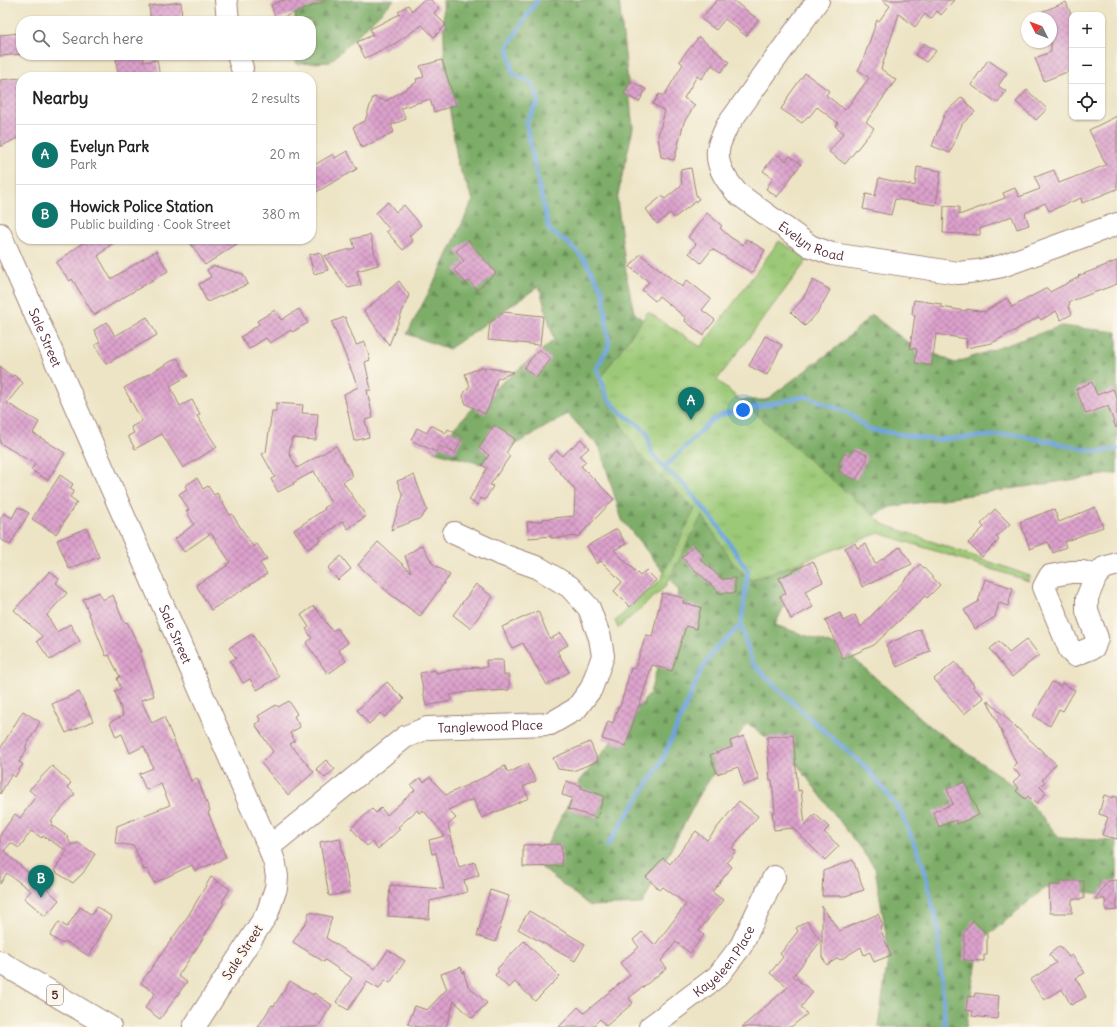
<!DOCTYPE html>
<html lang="en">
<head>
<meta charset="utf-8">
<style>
  body { margin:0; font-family:Delius,sans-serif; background:#f2f2f2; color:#222 }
  .controls { position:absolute; right:12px; top:12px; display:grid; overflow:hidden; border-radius:8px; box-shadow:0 1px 3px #0004 }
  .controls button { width:36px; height:36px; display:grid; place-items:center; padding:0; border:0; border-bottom:1px solid #e0e0e0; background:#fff; color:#222; font:20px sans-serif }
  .compass { position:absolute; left:1021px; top:12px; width:36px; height:36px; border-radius:50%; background:#fff; box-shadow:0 1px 3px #0004; rotate:312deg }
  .you { position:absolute; left:743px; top:410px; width:14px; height:14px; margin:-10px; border:3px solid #fff; border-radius:50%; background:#1a73e8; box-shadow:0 0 0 6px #1a73e833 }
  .badge { display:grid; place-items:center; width:26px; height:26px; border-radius:50%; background:#0f766e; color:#fff; font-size:13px; font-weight:700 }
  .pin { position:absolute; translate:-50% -33px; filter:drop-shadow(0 1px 2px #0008) }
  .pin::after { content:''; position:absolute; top:21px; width:14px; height:12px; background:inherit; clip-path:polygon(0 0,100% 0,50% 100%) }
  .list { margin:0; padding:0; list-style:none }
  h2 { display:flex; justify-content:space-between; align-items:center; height:52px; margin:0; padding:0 16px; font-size:17px }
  h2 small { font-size:13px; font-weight:400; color:#767676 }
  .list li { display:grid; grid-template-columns:26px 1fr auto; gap:12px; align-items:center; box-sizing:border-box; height:60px; padding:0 16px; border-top:1px solid #e0e0e0 }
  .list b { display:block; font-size:15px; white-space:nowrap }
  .list p { margin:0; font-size:13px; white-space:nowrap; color:#767676 }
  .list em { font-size:13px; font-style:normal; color:#767676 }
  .icon { flex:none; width:22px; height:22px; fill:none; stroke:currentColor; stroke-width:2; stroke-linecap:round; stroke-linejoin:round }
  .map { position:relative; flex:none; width:1117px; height:1027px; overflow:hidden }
  .search { position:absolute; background:#fff; box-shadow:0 1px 3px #0004; left:16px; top:16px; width:300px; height:44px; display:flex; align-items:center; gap:10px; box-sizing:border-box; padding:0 14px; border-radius:16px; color:#767676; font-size:15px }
  .panel { position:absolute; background:#fff; box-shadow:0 1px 3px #0004; left:16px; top:72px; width:300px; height:172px; border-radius:16px }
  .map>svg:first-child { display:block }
  .forest { fill:url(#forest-firs); stroke:#64664a }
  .park { fill:url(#park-tufts); stroke:#737451 }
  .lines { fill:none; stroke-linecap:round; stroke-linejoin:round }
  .stream { stroke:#70a4dc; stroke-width:4.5 }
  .building { fill:url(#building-cross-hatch) }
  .minor-casing { stroke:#9c8278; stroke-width:24 }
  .major-casing { stroke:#9c8278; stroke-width:24 }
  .minor { stroke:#fff; stroke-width:22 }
  .major { stroke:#fff; stroke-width:22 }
  .labels { text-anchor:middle; stroke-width:4; stroke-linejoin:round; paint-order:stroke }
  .shield { fill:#fbf7ec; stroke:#7f6065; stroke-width:1 }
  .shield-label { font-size:12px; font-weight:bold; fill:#4a1f2b }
  .street-label { font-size:13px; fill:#4a1f2b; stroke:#fbf7ec }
</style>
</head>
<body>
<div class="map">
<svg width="1117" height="1027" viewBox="0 0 1117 1027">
  <defs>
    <pattern id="forest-firs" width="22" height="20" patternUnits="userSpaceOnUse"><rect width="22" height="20" fill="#7dad68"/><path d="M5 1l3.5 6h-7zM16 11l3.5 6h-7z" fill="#688c56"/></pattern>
    <pattern id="park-tufts" width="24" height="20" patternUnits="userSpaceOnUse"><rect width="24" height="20" fill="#9cc977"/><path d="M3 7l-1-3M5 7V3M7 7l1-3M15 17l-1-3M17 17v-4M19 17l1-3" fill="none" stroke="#88ac67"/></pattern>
    <pattern id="building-cross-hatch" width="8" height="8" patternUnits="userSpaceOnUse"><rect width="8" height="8" fill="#dca1cc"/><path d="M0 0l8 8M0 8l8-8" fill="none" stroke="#b483a6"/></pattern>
  </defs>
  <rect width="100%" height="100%" fill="#fbf7ec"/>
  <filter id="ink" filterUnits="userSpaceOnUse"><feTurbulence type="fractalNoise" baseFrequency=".025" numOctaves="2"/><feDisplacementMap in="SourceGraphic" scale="8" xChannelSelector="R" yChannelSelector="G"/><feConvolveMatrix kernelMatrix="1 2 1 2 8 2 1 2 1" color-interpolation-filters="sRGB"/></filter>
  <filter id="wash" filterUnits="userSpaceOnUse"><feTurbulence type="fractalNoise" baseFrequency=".012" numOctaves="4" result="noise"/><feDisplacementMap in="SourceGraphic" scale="16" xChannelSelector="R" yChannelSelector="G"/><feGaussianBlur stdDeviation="0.9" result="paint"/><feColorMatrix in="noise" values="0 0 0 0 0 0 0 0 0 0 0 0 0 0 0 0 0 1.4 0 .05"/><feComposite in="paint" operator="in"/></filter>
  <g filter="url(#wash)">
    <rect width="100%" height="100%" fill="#ede4c5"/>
    <!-- forest -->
    <path class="forest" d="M304 0H394L330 62 296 64V55H311V21H295V10Z
      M443 0H619L633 128 617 199 627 279 634 312 726 400H766L837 347 872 315 906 341 955 363 1061 326 1117 332V473L890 507 835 539 806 559 775 625 842 648 931 727 1018 789 1060 838 1117 841V889L1105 894 1045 888 980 942 966 1027H878L889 953 875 868 790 755 747 723 700 794 642 904 590 906 537 864 580 781 650 693 679 591 622 520 600 448 568 414 481 464 433 451 474 406 554 340 539 286 449 349 407 334 443 265 473 200 458 165 445 78Z"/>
    <!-- park -->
    <path class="park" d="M779 241 808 259 717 380 883 524 1030 576 1029 581 879 533 752 580 733 563 702 515 665 587 618 628 615 621 661 579 695 509 640 456 597 383 648 312 701 347Z"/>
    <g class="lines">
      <!-- stream -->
      <path class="stream" d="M537 0 508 46 513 74 532 83 539 101 526 122 537 177 549 230 569 244 585 260 603 291 609 345 597 368 607 397 619 411 639 425 647 433 651 452 664 468 685 485 718 526 748 571 741 625 752 663 806 715 868 769 900 810 923 864 938 929 945 1027
        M664 468 711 421 724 414 806 396 849 413 868 429 934 440 1014 434 1099 452 1117 449
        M607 846 660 765 702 669 714 650 741 625"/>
    </g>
    <g id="blocks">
      <!-- building -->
      <path class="building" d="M283 0H325L326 1 276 20 271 5Z
        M423 0H431L439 8 434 13 446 25 434 37 422 25 396 43 365 58 357 42 373 35 370 29 400 14 398 12 408 5 412 11Z
        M717 0H733L758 20 746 36 725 19 716 30 701 19Z
        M882 0H954L941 15 937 11 931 19 925 14 915 27 899 14 881 69 896 80 866 122 874 128 845 164 829 152 844 133 835 126 838 123 817 107 809 117 808 116 802 123 781 109 788 99 787 98 805 73 829 91 826 95 845 110 869 78 858 70 862 63 877 20 879 21 890 6Z
        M181 2 182 21H151L149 6Z
        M1066 2 1072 17V70L1044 81 1035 58 1051 52V18L1029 17Z
        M21 33V54L0 56V35Z
        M699 37 729 62 721 72 712 65 701 79 697 76 684 98 695 105 684 122 674 160 661 157 658 136 665 111 653 104 659 94 664 96 683 64 679 61Z
        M924 43 936 51 926 62 915 55Z
        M119 55H143L144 62 157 60 160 77H118L116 58H119Z
        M442 60 456 105 434 112 430 99 401 108 406 119 391 125 394 132 362 148 353 127 365 121 373 97 386 101 417 82 416 79 424 77 420 66Z
        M988 60 1007 73 998 86 1006 91 998 103 971 85Z
        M21 78V136L0 147V80Z
        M630 81 646 89 639 102 624 94Z
        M1027 90 1047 109 1036 120 1016 102Z
        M962 97 975 112 962 124 950 153 932 146 945 113Z
        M1117 116V189L1082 203 1081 198 1049 211 1045 203 1025 213 1029 225 1017 229 1012 216 980 229V235L943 233 944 206 959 207V215L1005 198 1003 193 1015 188 1019 197 1040 189 1035 177 1054 170 1059 183 1106 165 1089 130Z
        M347 151 357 169 311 195V167L333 154 335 158Z
        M776 154 786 161 790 156 801 164 777 197 766 189 773 178 763 171Z
        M917 167 941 171 936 205 895 199 891 215 863 209 866 194 875 196 879 178 915 186Z
        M691 168 696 195 699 199 674 218 670 213 657 224 646 209 662 196 665 199 682 185 680 170Z
        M388 202 396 212 404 205 421 225 409 236 413 241 403 250 386 231 390 230 376 213Z
        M707 213 722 226 720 228 730 237 743 245 746 239 765 250 752 273 712 249 701 263 689 253 696 244 688 237Z
        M370 235 378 265 357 271 361 285 348 288 324 256 355 248 352 239Z
        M88 239H117L98 256 111 279 156 251 168 271 94 315 72 279 70 281 56 263Z
        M188 239H244L205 265Z
        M468 240 496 273 477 290 469 281 466 283 454 270 464 261 456 251Z
        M320 252 328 270 314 274 309 255Z
        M640 254 682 287 687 280 711 299 702 310 715 320 703 335 685 321 686 318 659 296 655 301 642 290 649 282 630 267Z
        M1117 261V284L1069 302 1070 304 1068 306 1072 314 1061 320 1056 311 1041 320 1039 317 992 343 966 348 967 339 936 334 932 366 915 363 917 349 910 348 915 315 912 314 914 300 941 304V307L966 311 967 309 984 312 1007 298 1012 307 1047 288 1050 292 1079 277 1078 276Z
        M214 266 243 274 248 284 207 302 199 284 211 277 207 270Z
        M813 280 830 290 818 312 805 326 791 312 802 300Z
        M399 281 409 295 389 345 364 311Z
        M299 309 308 323 292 332 291 330 270 343 266 338 249 349 241 337 259 324 257 321 275 310 281 320Z
        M503 312 543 316 540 345 488 340 490 323Z
        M147 317 157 335 106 364 95 345 100 342 94 330 107 322 115 336Z
        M345 317 356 345 365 342 370 360 365 362 371 390H367L373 418 365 420 369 437 354 441 344 394 358 387 332 322Z
        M765 336 782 345 767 375 749 366Z
        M539 349 551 359 536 378 524 368Z
        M177 358 188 376 170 386 180 406 192 400 200 414 197 416 217 447 183 468 162 434 135 449 128 436 134 433 131 427 142 421 124 388Z
        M0 366 12 377 14 375 23 383 7 403 39 422 33 433 65 453 48 480 31 470 35 464 0 443Z
        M482 367 514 372 497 379 490 404 485 414 466 404 463 396 465 392 470 386 465 374Z
        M1092 382 1097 395 1113 389 1117 398V427L1116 428 1108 406 1086 414 1076 389Z
        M276 403 303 405 302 413 318 414 316 440 292 438 289 453 297 468 336 446 353 476 343 482 366 516 348 529 343 521 319 538 321 540 308 549 294 530 325 509 324 508 331 503 314 471 293 483 294 484 278 492 271 479 275 477 262 454 266 452 272 411H276Z
        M431 425 446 433 448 429 463 437 455 453 439 446 436 452 411 440 417 428 427 433Z
        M494 425 515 439 506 453 510 456 490 485 493 486 485 500 481 498 477 505 469 500 487 468 482 465 489 455 479 448Z
        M581 439 589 448 580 456 586 462 581 466 614 499 579 536 551 538V536L529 538 527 522 543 521V519L574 516 575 490 548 459 557 451 562 456Z
        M854 449 867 455 866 457 868 458 856 480 838 471 841 466 838 465 844 453 849 456 852 450H853Z
        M60 475 73 484 70 489 74 491 70 497 77 502 56 534 32 519Z
        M414 475 427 510 421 518 391 530 403 496 397 481Z
        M197 478 203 489 208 486 214 495 217 493 230 515 232 514 253 547 257 544 267 559 260 563 267 574 211 610 196 585 227 566 226 565 230 562 211 533 184 552 175 539 194 524 186 511 189 510 179 494 187 489 185 486Z
        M18 507 29 513 10 545 0 539V519L4 513 12 518Z
        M1095 507 1103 527 1064 542 1066 547 1053 553 1048 542 1030 549 1020 522 1054 509 1059 522Z
        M995 509 1010 524 996 537 999 540 982 557 968 543 984 527 981 524Z
        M87 528 99 557 69 569 57 540Z
        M617 529 626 544 614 550 640 576 646 570 656 580 630 607 614 591 622 582 601 561 597 564 587 546Z
        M378 542 411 572 405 556 422 545 433 564 450 575 420 616 390 594 358 565Z
        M855 543 857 548 866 544 875 564 900 547 912 564 862 587 845 548Z
        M694 545 704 555 700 559 722 579 735 578V593H720L682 558Z
        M341 556 351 569 338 580 328 568Z
        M813 561 823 582 805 591 813 607 791 619 780 596 786 593 779 578Z
        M920 564 940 585 927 598 925 596 874 645 843 659 825 620 840 613 843 621 855 615 861 627Z
        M50 571 59 579 56 583 67 593 47 615 57 632 70 624 80 641 50 660 37 641 43 637 14 610Z
        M985 579 1013 588 1008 606 999 603 995 617 975 629 964 610 978 602Z
        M476 584 493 597 470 628 453 615Z
        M99 592 102 600 113 595 124 623 127 622 142 652H140L154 696 141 700 152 723 164 717 191 781 197 778 210 811 208 812 226 858 195 871 192 865 154 883 147 869 144 870 134 846 115 843 117 826 170 805 161 784 146 790 139 774 153 768 144 746 130 753 122 734 116 737 110 722 123 716 115 691 121 689 117 678 120 677 109 655 106 656 83 599Z
        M662 593 684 598 683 603 701 607 696 629 686 626 672 671 652 665 639 707H638L626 746 602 739 608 721 613 723 618 707H620L631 668 635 669 646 635 652 637Z
        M314 606 332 631 337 628 348 643 338 650 346 661 328 674 306 643 312 638 306 629 309 627 301 615Z
        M538 611 550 639 561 633 568 645 557 651 569 672 547 685 523 643 512 648 502 627Z
        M920 629 930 651 897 667 886 645Z
        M252 634 279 677 257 690 250 679 243 683 230 661 236 658 229 648Z
        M1027 639 1039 655 1012 677 990 649 999 641 1009 653Z
        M486 660H503L504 675H509V690L468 692 450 695 451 701 426 706 420 673 435 670 436 673 463 668 487 667Z
        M955 662 974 685 973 687 984 698 964 714 934 679Z
        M387 682 404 699 385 717 381 713 369 724 357 710Z
        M1052 682 1060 686 1062 683 1075 690 1063 711 1059 709 1050 726 1033 716Z
        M79 692 93 721 66 733 52 704Z
        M987 700 1056 764 1042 780 1045 782 1040 787 1046 793 1036 804 1028 796 1025 799 1016 791 1019 788 1013 783 1020 775 1012 768 1016 763Z
        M289 701 297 714 294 716 300 727 290 733 295 741 290 744 314 772 288 795 261 763 273 752 255 724 261 721 258 716 276 705 278 707Z
        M23 711 40 722 25 748 27 749 19 762 23 764 15 777 12 774 0 794V749Z
        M793 735 798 791 801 790 805 825 815 814 829 827 824 832 839 846 825 860 793 828 774 830 772 812H775L772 780H770L767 737Z
        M744 736 759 780 744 785 738 767 717 774 710 755 732 747 730 741Z
        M590 742 598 761 573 771 558 769 553 758Z
        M326 760 335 769 325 778 316 769Z
        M527 764 536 781 523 787 529 798 482 818 473 799 448 810 456 818 448 825 459 867 475 862 479 875 464 880 467 892 430 901 429 919 388 916 390 885 444 889 436 853 432 854 429 840 445 836 423 810 419 813 417 810 398 827 400 829 378 849 372 842 367 846 351 828 372 809 376 813 381 808 387 815 415 790 411 786 420 778 424 782 430 777 446 795 493 773V772L505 766 508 773Z
        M52 766 71 783 67 787 75 794 51 821 53 822 51 825 67 836 71 845 78 843 95 854 83 873 73 883 54 871 67 851 43 836 42 838 31 831 19 848 11 843 4 851 59 900 45 916 24 898 31 891 7 873 0 884V835L15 814 20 818 36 796 29 790Z
        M566 781 582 786 581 788 604 796 597 818 568 809 572 798 562 795Z
        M965 782 979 815 957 824 956 820 939 827 933 812 953 804 947 789Z
        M1104 795 1113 798V796L1117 797V839L1102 835 1108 817 1099 814Z
        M739 801 758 816 732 848 736 851 727 862 732 867 712 892 723 900 699 931 704 935 690 953 676 942 661 961 667 968 629 998 633 1003 606 1026 600 1019 592 1027H559L578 1007 584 1013 630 975 620 963 639 947 633 940 642 932 655 945 686 904 663 887 660 890 646 877 663 858 670 864 696 831 707 840Z
        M340 838 350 892 329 896 320 842Z
        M561 844 562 866 523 867V845Z
        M853 860 864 890 845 896H822L823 871Z
        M211 877 230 889 222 902 224 903 200 943 178 976 187 982 160 1019 145 1008 155 993 141 983 188 916Z
        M1117 880V910L1106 911 1105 899H1095L1108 881Z
        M1060 881H1084V899H1072V913H1050L1049 885H1060Z
        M490 890 509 896 496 942 477 936Z
        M822 906 839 931 878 914 883 926 880 928 891 955 874 962 870 952 864 955 861 947 840 960 838 958 827 965 822 957Z
        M80 907 92 915 97 907 112 917 89 956 65 941 63 944 50 936 59 922 67 927Z
        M529 911 585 944 575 961 518 929Z
        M309 912 332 917 326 938 375 969 388 950 405 961 390 983 385 980 379 989 367 982 348 1010 336 1002 352 978 325 960 324 962 293 942 307 920Z
        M973 920 987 934V955H984V961L964 960V933Z
        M807 921 821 941 793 976 813 992 801 1007 807 1014 791 1027H742L788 987 770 973 783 957 780 954 798 931 796 928Z
        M524 941 560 976 535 1001 515 982 509 988 495 975 499 971 497 969Z
        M1060 946 1069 957 1072 955 1085 973 1076 978 1086 997 1071 1005 1062 989 1044 1000 1030 980 1056 963 1049 954Z
        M461 967 463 973 465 971 464 974 468 986 487 1003 472 1018 454 1001 446 1027H418L408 1024 415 1006 427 1010 447 989 441 974Z
        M290 981 313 995 314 993 332 1005 318 1027H258L272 1005 274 1006Z
        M975 993 999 996 997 1019 972 1016 973 1011 966 1010 968 996 974 997Z"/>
    </g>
  </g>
  <g filter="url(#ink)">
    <use href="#blocks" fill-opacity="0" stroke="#9c8278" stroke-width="1"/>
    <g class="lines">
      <!-- minor casing -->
      <g class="minor-casing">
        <g id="minor">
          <path d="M226 0 228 21"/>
          <path id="s1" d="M818 0 727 126C724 133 719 142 718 150 716 167 727 181 737 193L810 246 832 254 958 273 978 271 1002 266 1117 224"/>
          <path d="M238 55 242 68"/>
          <path id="s2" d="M0 234 269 847 275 864 277 877 276 888 267 914 194 1027"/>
          <path d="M1096 576 1083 572H1071L1050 576 1044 587 1070 650 1074 655 1094 647 1097 638 1087 611V598L1096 576 1104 568 1117 564"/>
          <path id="s3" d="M269 847 405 737 427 728 550 724 576 709 591 689 603 656 600 638 589 608 570 587 539 568 500 554 454 533"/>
          <path id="s4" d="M650 1027 718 976 741 946 774 877"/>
        </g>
      </g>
      <!-- major casing -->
      <g class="major-casing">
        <path id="major" d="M0 962 110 1027"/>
      </g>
      <!-- minor -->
      <use href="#minor" class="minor"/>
      <!-- major -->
      <use href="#major" class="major"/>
    </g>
  </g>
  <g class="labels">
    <!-- shield labels -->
    <rect class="shield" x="47" y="985" width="16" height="20" rx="3"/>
    <g class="shield-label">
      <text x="55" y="999">5</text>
    </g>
    <!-- street labels -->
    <g class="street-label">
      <text dy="5" stroke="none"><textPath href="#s1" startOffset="319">Evelyn Road</textPath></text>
      <text dy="5" stroke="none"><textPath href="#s2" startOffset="113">Sale Street</textPath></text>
      <text dy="5" stroke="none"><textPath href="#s2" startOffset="437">Sale Street</textPath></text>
      <text dy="5" stroke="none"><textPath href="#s3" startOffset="262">Tanglewood Place</textPath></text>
      <text transform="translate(242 952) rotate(-57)" y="5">Sale Street</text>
      <text dy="5" stroke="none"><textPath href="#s4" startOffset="100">Kayeleen Place</textPath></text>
    </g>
  </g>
</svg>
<div class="controls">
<button>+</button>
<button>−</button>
<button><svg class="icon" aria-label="locate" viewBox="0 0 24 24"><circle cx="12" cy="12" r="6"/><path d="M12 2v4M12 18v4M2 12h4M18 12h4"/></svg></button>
</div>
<svg class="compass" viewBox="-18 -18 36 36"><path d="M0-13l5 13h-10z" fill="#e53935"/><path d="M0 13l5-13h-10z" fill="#767676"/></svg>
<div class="you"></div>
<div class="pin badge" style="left:691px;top:420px">A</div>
<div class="pin badge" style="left:41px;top:898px">B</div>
<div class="search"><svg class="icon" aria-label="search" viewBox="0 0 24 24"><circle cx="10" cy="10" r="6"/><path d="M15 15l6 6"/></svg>Search here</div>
<section class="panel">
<h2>Nearby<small>2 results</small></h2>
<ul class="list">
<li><span class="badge">A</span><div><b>Evelyn Park</b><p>Park</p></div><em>20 m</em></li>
<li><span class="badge">B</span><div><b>Howick Police Station</b><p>Public building · Cook Street</p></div><em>380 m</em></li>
</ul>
</section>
</div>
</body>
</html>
